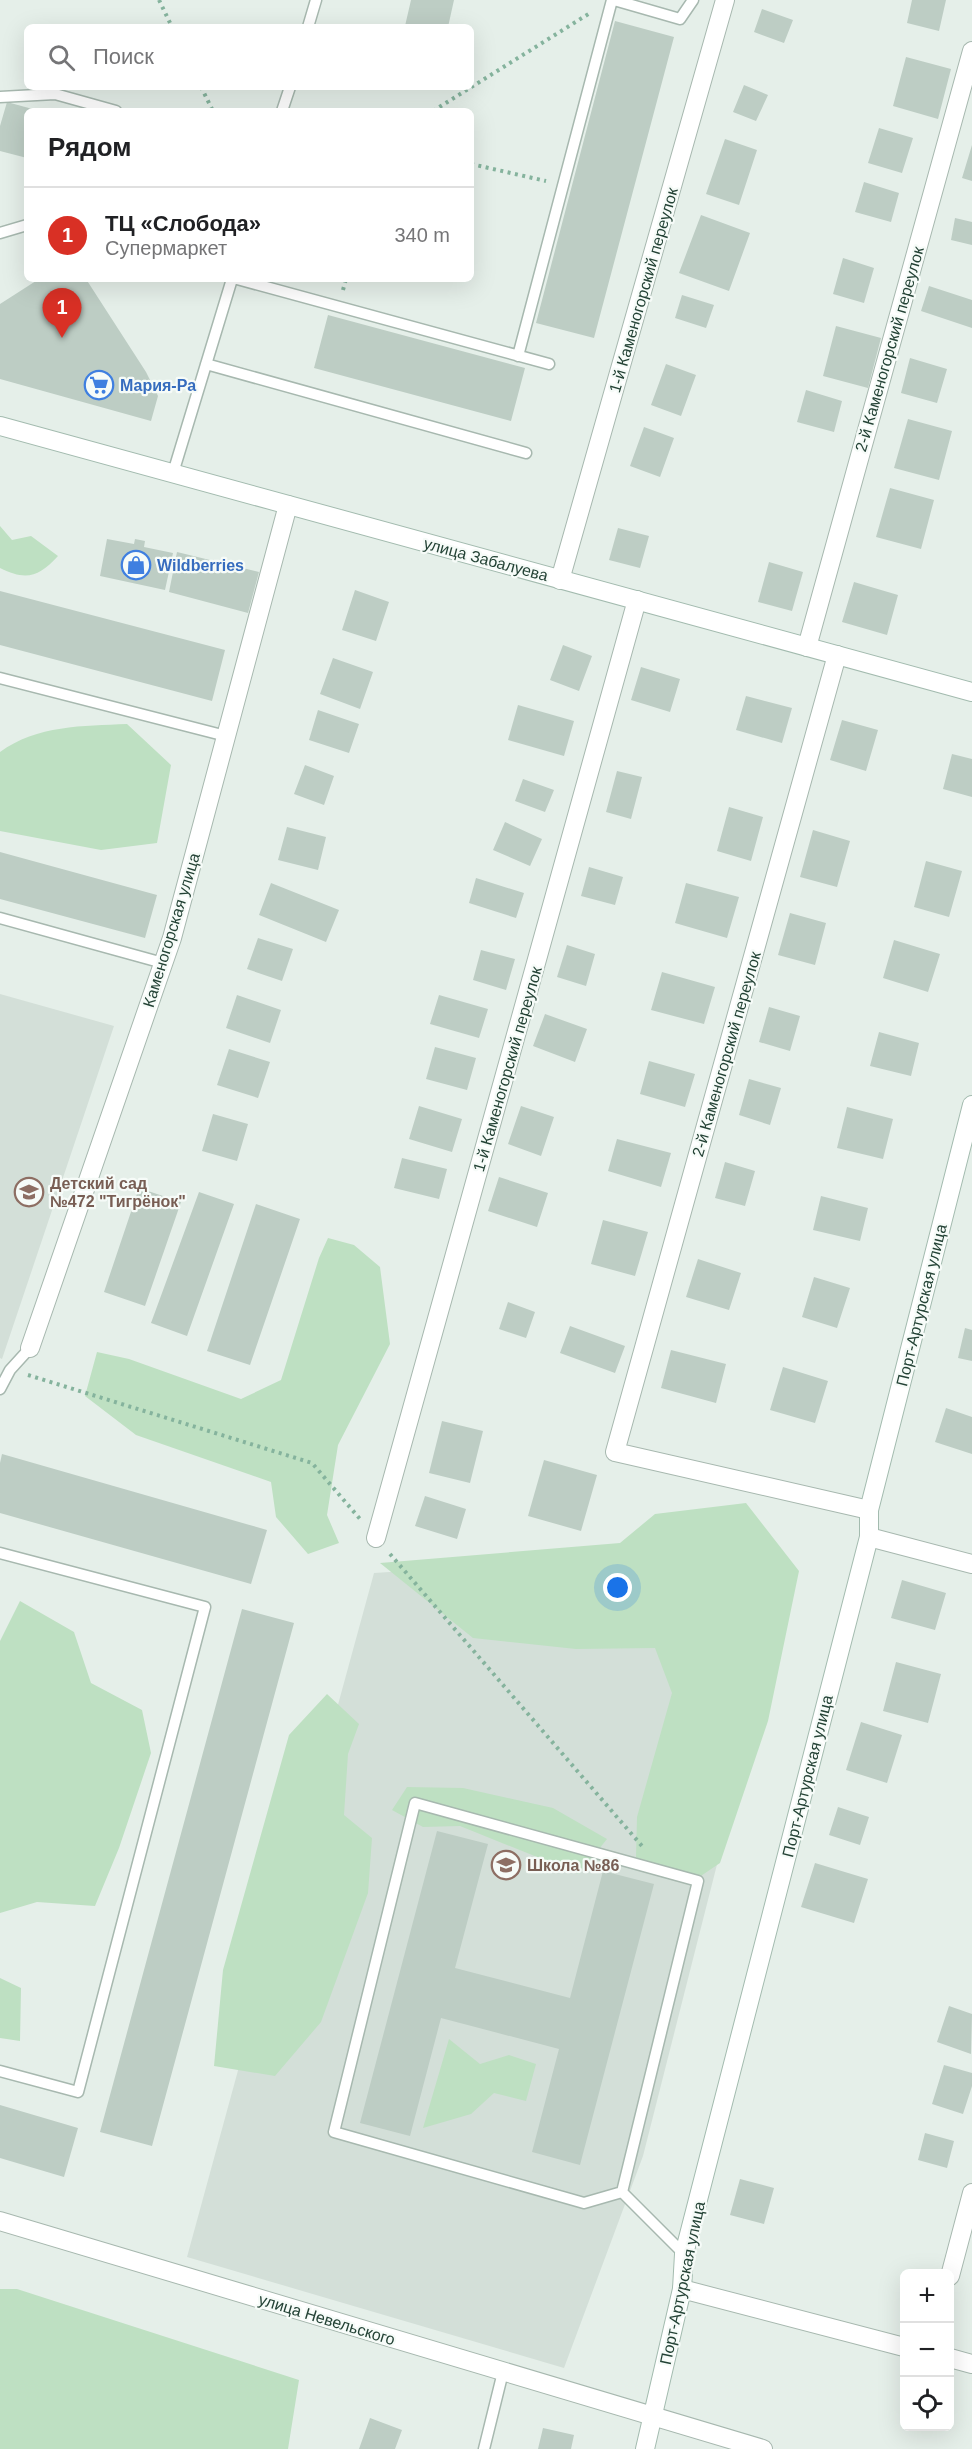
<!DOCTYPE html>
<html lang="ru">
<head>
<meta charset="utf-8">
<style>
  body { margin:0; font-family:Arial,sans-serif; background:#f2f2f2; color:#202124 }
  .controls { position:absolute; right:18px; bottom:18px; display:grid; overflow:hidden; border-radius:9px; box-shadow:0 6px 24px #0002 }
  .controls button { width:54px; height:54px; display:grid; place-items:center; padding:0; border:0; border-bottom:2px solid #e0e0e0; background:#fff; color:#202124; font:30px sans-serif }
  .you { position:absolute; left:618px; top:1588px; width:21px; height:21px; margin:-15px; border:4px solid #fff; border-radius:50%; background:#1a73e8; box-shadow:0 0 0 9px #1a73e833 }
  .badge { display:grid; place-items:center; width:39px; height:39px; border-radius:50%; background:#d93025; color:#fff; font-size:20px; font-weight:700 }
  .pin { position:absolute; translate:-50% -50px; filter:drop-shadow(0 2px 3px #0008) }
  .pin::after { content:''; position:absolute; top:32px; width:21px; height:18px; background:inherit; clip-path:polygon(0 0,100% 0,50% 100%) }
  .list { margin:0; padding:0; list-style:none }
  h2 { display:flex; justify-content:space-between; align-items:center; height:78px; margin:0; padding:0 24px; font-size:26px }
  h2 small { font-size:20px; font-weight:400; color:#757577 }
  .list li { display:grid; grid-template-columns:39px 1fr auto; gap:18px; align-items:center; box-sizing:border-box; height:96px; padding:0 24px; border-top:2px solid #e0e0e0 }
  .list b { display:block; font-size:22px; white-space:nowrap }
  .list p { margin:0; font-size:20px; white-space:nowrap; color:#757577 }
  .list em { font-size:20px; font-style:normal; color:#757577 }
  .icon { flex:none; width:33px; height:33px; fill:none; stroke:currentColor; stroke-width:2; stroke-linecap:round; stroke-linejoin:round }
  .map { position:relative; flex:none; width:972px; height:2449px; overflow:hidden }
  .search { position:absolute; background:#fff; box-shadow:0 6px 24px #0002; left:24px; top:24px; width:450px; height:66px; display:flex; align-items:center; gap:15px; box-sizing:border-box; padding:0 21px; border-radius:9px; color:#757577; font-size:22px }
  .panel { position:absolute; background:#fff; box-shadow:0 6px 24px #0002; left:24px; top:108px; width:450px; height:174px; border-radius:9px }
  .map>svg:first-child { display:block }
  .built { fill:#d3dfd8 }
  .green { fill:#bee0c2 }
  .building { fill:#bdcdc4 }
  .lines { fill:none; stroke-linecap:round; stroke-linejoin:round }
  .lane-casing { stroke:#a7b8af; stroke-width:13 }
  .street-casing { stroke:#a7b8af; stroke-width:20 }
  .secondary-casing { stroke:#a3bbaf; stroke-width:20 }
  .path { stroke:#85b39d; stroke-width:4; stroke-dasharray:3 4.5; stroke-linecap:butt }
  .lane { stroke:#fff; stroke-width:10 }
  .street { stroke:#fff; stroke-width:18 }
  .secondary { stroke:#fff; stroke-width:18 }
  .labels { text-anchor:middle; stroke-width:4.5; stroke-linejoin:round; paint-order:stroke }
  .street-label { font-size:16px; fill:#234235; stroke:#f6fbf8 }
  .shop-label { font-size:16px; font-weight:bold; fill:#366cbe; stroke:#f6fbf8; text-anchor:start }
  .education-label { font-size:16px; font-weight:bold; fill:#785e54; stroke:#f6fbf8; text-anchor:start }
</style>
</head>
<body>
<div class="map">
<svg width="972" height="2449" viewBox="0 0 972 2449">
  <rect width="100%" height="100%" fill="#e5efe9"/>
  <!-- built -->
  <path class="built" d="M0 994 114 1026 2 1359 0 1358Z
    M719 1551 791 1573 643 2156 564 2368 187 2257 374 1573Z"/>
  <!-- green -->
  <path class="green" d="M0 526 12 540 31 536 58 556C39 577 26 581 0 568Z
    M127 724 171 765 157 843 101 850 0 831V752C37 725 83 726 127 724Z
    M328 1238 354 1245 380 1267 390 1344 338 1445 327 1515 339 1543 308 1554 276 1517 271 1482 136 1435 85 1396 97 1352 129 1359 241 1399 281 1380 319 1258Z
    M746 1503 799 1571 768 1721 720 1863 689 1884 662 1875 636 1857 637 1817 672 1693 655 1648 576 1649 473 1638 380 1563 620 1543 655 1514Z
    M20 1601 74 1632 91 1683 142 1710 151 1753 119 1848 95 1906 37 1902 0 1913V1641Z
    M327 1694 359 1724 348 1754 344 1815 372 1838 368 1893 321 2022 275 2076 214 2066 223 1970 289 1735Z
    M407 1787 463 1788 553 1808 607 1839 579 1874 460 1826 423 1827 392 1810Z
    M0 1978 21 1988 20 2041 0 2038Z
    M449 2039 480 2064 509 2055 536 2064 526 2101 494 2093 471 2114 423 2128Z
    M0 2289H17L299 2380 288 2449H0Z"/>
  <!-- building -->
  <path class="building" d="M411 0H454L448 27 405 26Z
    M912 0H946L939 31 907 23Z
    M762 9 793 20 784 43 754 32Z
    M615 21 674 37 594 338 536 323Z
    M906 57 951 69 938 119 893 106Z
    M744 85 768 95 756 121 733 112Z
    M7 102 36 110 27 111V158L0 151V126Z
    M879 128 913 138 902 173 868 163Z
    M725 139 757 150 739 205 706 194Z
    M972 145V181L962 178Z
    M864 182 899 193 891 222 855 212Z
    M701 215 750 233 729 291 679 273Z
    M955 218 972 222V245L951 240Z
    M843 258 874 268 864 303 833 294Z
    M39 279H86L146 372 158 396 151 421 0 379V304Z
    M929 286 972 300V328L921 311Z
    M682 295 714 305 706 328 675 318Z
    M328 315 525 368 511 421 314 368Z
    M836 326 881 338 868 388 823 376Z
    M910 358 947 369 937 403 901 393Z
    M666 364 696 375 681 416 651 405Z
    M806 390 842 401 834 432 797 422Z
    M908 419 952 431 939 480 894 468Z
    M644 427 674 438 660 477 630 466Z
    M890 488 934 500 921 549 876 537Z
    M618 528 649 536 640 568 609 560Z
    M107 539 134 544 135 539 145 541 144 547 173 553 165 590 100 576Z
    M177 552 259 572 248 613 169 592Z
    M769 562 803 572 792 611 758 602Z
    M854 582 898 595 887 635 842 622Z
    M355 590 389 602 376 641 342 630Z
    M0 591 225 650 212 701 0 645Z
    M563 645 592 656 579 691 550 680Z
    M333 658 373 672 360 709 320 694Z
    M641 667 680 679 670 712 631 700Z
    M746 696 792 708 782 743 736 730Z
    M518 705 574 721 564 756 508 740Z
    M318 710 359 724 349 753 309 740Z
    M842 720 878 730 866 771 830 760Z
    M952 754 972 759V797L943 789Z
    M305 765 334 776 324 805 294 794Z
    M617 771 642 777 631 819 606 812Z
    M523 779 554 790 545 812 515 801Z
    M729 807 763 817 751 861 717 851Z
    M505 822 542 839 530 866 493 850Z
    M287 827 326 837 318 870 278 860Z
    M813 830 850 841 837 887 800 877Z
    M0 852 157 895 145 938 0 899Z
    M926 861 962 871 949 917 914 907Z
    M589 867 623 877 615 905 581 896Z
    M476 878 524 893 516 918 469 903Z
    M271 883 339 910 326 942 259 915Z
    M686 883 739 897 727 938 675 923Z
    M790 913 826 923 815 965 778 955Z
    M258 938 293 949 282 981 247 969Z
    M894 940 940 954 928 992 883 978Z
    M567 945 595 954 586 986 557 977Z
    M481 950 515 959 506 990 473 980Z
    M662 972 715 987 704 1024 651 1010Z
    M237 995 281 1010 270 1043 226 1028Z
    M439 995 488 1009 479 1038 430 1024Z
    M769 1007 800 1016 790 1051 759 1042Z
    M545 1014 587 1029 575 1062 533 1046Z
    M879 1032 919 1043 911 1076 870 1066Z
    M435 1047 476 1058 467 1090 426 1079Z
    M229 1049 270 1062 258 1098 217 1085Z
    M649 1061 695 1074 685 1107 640 1094Z
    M749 1079 781 1088 770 1125 739 1115Z
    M419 1106 462 1119 452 1152 409 1139Z
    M521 1106 554 1117 541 1156 508 1144Z
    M847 1107 893 1119 883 1159 837 1148Z
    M213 1114 248 1124 237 1161 202 1151Z
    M617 1139 671 1153 661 1187 608 1171Z
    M402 1158 447 1169 439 1199 394 1188Z
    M725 1162 755 1171 745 1206 715 1198Z
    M499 1177 548 1193 537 1227 488 1211Z
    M139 1188 181 1202 145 1306 104 1292Z
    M199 1192 234 1204 187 1336 151 1323Z
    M821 1196 868 1208 860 1241 813 1230Z
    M256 1204 300 1219 250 1365 207 1351Z
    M603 1220 648 1232 635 1276 591 1264Z
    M698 1259 741 1273 729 1310 686 1297Z
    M814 1277 850 1288 837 1328 802 1317Z
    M508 1302 535 1312 526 1338 499 1329Z
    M570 1326 625 1346 615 1373 560 1353Z
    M965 1328 972 1330V1361L958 1358Z
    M671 1350 726 1364 716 1403 661 1388Z
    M783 1367 828 1381 815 1423 770 1410Z
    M946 1408 972 1417V1454L935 1442Z
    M442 1421 483 1431 470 1483 429 1473Z
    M2 1454 267 1530 251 1584 0 1513V1463Z
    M544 1460 597 1475 581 1531 528 1516Z
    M425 1496 466 1509 457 1539 415 1526Z
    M902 1580 946 1593 935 1630 891 1618Z
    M242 1609 294 1623 152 2146 100 2132Z
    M896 1662 941 1674 928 1723 883 1711Z
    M861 1722 902 1735 887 1783 846 1770Z
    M838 1807 869 1817 860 1845 829 1835Z
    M437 1831 488 1844 455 1968 570 1998 603 1871 654 1884 580 2165 532 2152 559 2049 441 2018 410 2136 360 2123Z
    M815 1863 868 1879 854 1923 801 1907Z
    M949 2006 972 2014 971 2054 937 2042Z
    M944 2065 972 2073V2086L963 2114 932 2104Z
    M0 2105 78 2128 64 2177 0 2158Z
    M925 2133 954 2141 947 2168 918 2160Z
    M740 2179 774 2188 764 2224 730 2215Z
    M370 2418 402 2430 395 2449H359Z
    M543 2428 574 2435 571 2449H538Z"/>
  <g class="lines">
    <!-- lane casing -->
    <g class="lane-casing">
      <path id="lane" d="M614 0 680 19 693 0
        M308 27 316 0
        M0 97 55 94 116 111
        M282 111 290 87
        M0 233 27 225
        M237 279 549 364
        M518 356 612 0
        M206 364 526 453
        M173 473 232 279
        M0 678 226 736
        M0 918 163 963
        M0 1389 10 1370 30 1348
        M0 1553 205 1607 78 2092 0 2071
        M622 2192 584 2203 334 2132 415 1803 698 1881 622 2192 684 2254
        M484 2449 503 2372"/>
    </g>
    <!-- street casing -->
    <g class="street-casing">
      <path id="street" d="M560 580 725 0
        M807 647 972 51
        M837 655 615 1452 869 1510
        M30 1348 172 938 288 505
        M869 1537 972 1564
        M376 1538 637 600
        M0 2221 763 2449
        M950 2276 972 2193
        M682 2289 904 2347
        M950 2358 972 2364"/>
    </g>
    <!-- secondary casing -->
    <g class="secondary-casing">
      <path id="secondary" d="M0 426 972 692
        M645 2449 682 2289 684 2254 869 1537V1510L972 1105"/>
    </g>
    <!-- path -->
    <path class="path" d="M159 0 172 27
      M201 87 213 111
      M433 111 590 13
      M471 164 546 181
      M343 290 346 279
      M28 1375 312 1463 360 1519
      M390 1554 642 1846"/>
    <!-- lane -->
    <use href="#lane" class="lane"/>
    <!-- street -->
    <use href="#street" class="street"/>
    <!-- secondary -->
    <use href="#secondary" class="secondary"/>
  </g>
  <!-- icons -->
  <defs>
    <g id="supermarket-ring" transform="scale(1.5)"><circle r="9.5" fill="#f6fbf8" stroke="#3f7fe0" stroke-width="1.5"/><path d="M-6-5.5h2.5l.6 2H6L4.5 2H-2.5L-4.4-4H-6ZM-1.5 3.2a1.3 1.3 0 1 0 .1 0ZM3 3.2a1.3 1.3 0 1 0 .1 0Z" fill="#3f7fe0"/></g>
    <g id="shop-ring" transform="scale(1.5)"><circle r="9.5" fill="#f6fbf8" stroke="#3f7fe0" stroke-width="1.5"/><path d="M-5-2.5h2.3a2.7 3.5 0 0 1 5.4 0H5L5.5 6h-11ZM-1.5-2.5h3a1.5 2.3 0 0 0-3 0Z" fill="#3f7fe0"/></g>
    <g id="school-ring" transform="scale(1.5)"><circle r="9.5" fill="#f6fbf8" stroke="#8d6e63" stroke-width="1.5"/><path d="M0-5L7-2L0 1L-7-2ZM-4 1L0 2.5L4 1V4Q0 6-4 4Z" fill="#8d6e63"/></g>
  </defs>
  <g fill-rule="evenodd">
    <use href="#supermarket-ring" x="99" y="385"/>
    <use href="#shop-ring" x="136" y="565"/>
    <use href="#school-ring" x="29" y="1192"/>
    <use href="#school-ring" x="506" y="1865"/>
  </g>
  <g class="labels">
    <!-- street labels -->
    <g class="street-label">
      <text transform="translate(643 290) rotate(-74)" y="6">1-й Каменогорский переулок</text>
      <text transform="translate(889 349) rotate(-74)" y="6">2-й Каменогорский переулок</text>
      <text transform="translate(486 559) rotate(15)" y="6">улица Забалуева</text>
      <text transform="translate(171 930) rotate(-73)" y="6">Каменогорская улица</text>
      <text transform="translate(726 1054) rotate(-74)" y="6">2-й Каменогорский переулок</text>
      <text transform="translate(507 1069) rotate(-74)" y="6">1-й Каменогорский переулок</text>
      <text transform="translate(921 1305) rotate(-76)" y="6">Порт-Артурская улица</text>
      <text transform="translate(807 1776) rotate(-76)" y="6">Порт-Артурская улица</text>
      <text transform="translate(682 2283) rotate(-78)" y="6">Порт-Артурская улица</text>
      <text transform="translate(327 2319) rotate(17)" y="6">улица Невельского</text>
    </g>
    <!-- shop labels -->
    <g class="shop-label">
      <text x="120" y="391">Мария-Ра</text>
      <text x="157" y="571">Wildberries</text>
    </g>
    <!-- education labels -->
    <g class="education-label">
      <text x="50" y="1189">Детский сад<tspan x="50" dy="18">№472 "Тигрёнок"</tspan></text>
      <text x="527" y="1871">Школа №86</text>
    </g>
  </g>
</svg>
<div class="controls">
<button>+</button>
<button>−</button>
<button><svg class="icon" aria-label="locate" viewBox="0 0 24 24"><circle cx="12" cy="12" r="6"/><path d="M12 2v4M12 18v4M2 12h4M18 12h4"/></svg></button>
</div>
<div class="you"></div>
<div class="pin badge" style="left:62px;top:338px">1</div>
<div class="search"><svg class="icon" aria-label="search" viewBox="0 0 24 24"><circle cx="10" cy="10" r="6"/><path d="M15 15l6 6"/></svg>Поиск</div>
<section class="panel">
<h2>Рядом<small></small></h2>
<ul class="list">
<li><span class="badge">1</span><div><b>ТЦ «Слобода»</b><p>Супермаркет</p></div><em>340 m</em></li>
</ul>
</section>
</div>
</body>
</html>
